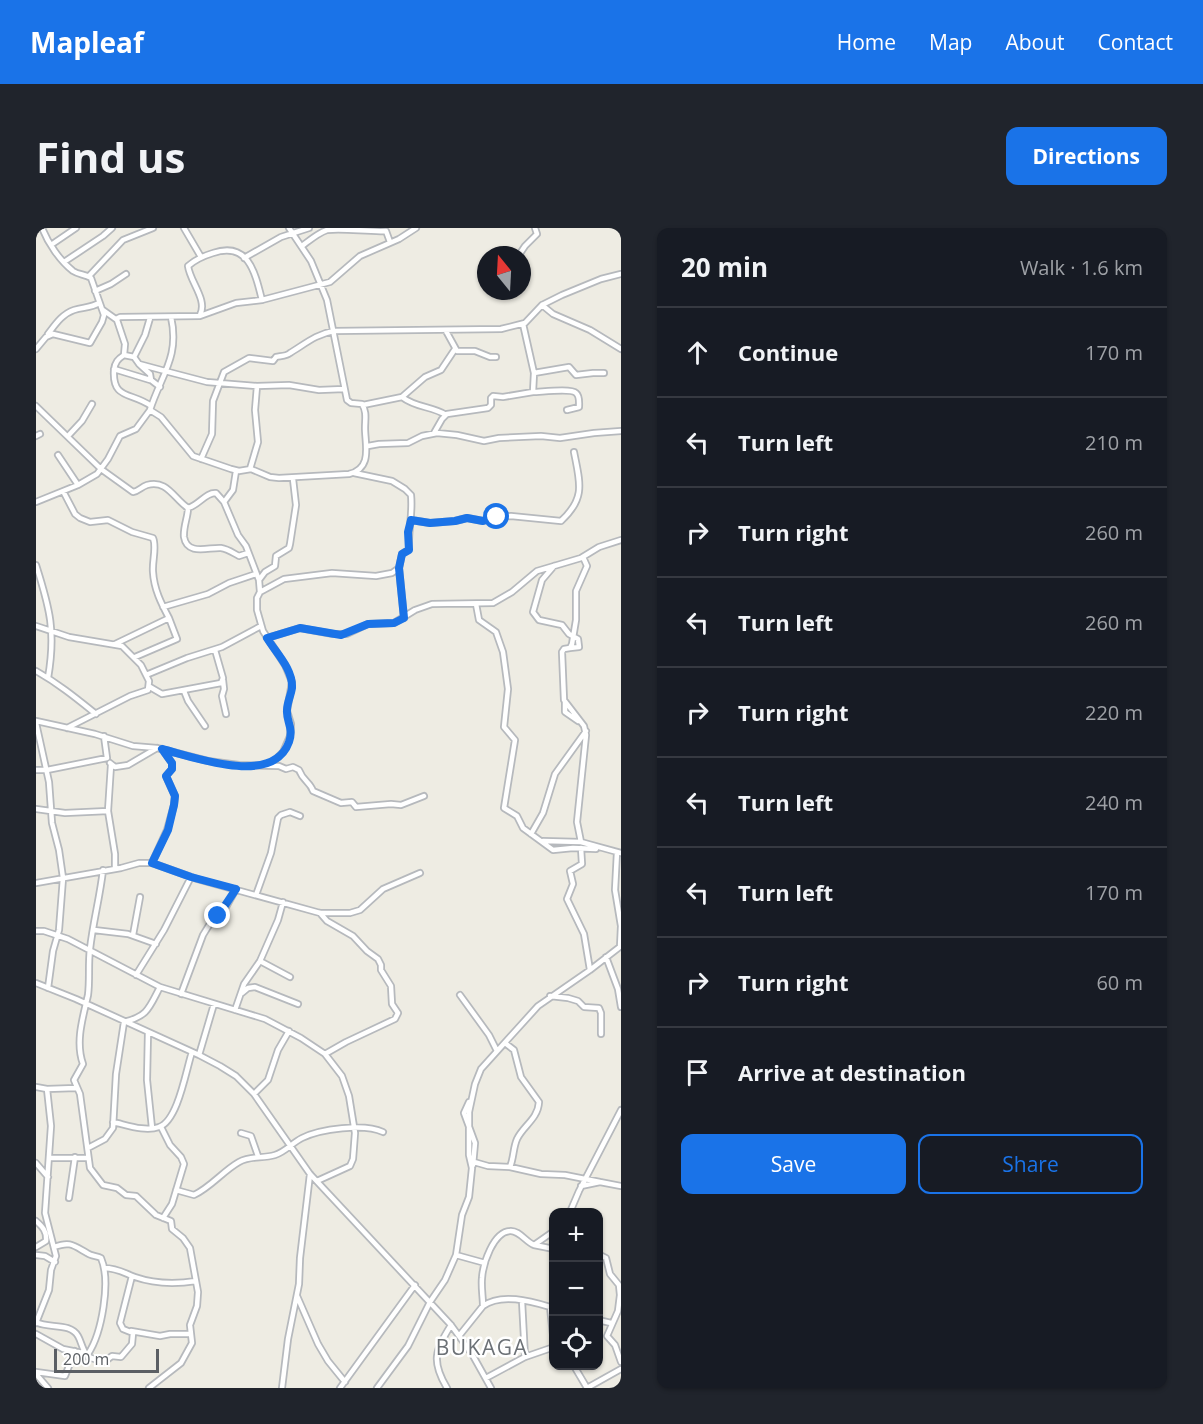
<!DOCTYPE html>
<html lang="en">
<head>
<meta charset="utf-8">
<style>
  body { margin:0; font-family:"Open Sans",sans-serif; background:#20242c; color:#f1f3f6 }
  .controls { position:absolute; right:18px; bottom:18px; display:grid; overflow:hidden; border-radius:12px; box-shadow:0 2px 4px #0004 }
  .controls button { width:54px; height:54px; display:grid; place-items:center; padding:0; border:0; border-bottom:2px solid #363941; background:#171b24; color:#f1f3f6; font:30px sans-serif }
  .compass { position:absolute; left:441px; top:18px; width:54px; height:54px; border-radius:50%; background:#171b24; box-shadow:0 2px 4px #0004; rotate:342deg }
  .scale { position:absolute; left:18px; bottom:15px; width:105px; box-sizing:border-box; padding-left:6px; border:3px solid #5b5f64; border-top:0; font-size:16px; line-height:21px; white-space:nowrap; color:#5b5f64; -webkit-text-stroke:4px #fff; paint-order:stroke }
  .stop { position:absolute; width:18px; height:18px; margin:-14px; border:4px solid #1a73e8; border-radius:50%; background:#fff }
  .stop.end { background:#1a73e8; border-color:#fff; box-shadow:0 2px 6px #0008 }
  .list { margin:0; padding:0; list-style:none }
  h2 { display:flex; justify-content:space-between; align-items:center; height:78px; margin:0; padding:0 24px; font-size:26px }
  h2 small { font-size:20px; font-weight:400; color:#9ea1a6 }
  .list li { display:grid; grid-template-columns:39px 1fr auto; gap:18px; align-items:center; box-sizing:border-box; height:90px; padding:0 24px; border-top:2px solid #363941 }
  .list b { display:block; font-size:22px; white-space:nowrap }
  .list em { font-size:20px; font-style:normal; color:#9ea1a6 }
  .actions { display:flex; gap:12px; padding:18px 24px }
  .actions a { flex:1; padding:14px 0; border:2px solid #1a73e8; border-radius:12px; text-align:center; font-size:21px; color:#1a73e8 }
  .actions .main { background:#1a73e8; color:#fff }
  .icon { flex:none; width:33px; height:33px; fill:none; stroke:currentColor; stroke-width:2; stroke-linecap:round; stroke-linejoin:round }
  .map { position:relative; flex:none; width:585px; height:1160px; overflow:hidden; border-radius:12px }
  header { display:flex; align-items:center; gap:36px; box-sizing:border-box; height:84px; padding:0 30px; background:#1a73e8; color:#fff }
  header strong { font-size:28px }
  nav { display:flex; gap:33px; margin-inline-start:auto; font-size:21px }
  .intro { display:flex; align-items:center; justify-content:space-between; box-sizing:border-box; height:144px; padding:0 36px }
  h1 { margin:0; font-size:42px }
  .button { padding:15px 27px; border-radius:12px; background:#1a73e8; color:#fff; font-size:21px; font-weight:700 }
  main { display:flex; gap:36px; padding:0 36px }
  aside { flex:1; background:#171b24; border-radius:12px; box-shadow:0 2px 4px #0004 }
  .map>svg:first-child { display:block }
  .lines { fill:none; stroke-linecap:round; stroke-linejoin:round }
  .minor-casing { stroke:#b6b9bd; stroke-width:8 }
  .minor { stroke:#fff; stroke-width:4.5 }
  .route { stroke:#1a73e8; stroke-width:8 }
  .labels { text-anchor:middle; stroke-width:5; stroke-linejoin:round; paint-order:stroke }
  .quarter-label { font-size:21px; letter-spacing:1.5px; fill:#6c7176; stroke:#fff }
</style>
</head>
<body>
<header>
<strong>Mapleaf</strong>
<nav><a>Home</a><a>Map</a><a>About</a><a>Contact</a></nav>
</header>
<div class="intro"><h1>Find us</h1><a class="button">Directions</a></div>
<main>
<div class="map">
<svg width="585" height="1160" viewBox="0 0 585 1160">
  <rect width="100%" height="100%" fill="#eeece3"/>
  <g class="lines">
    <!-- minor casing -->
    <g class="minor-casing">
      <path id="minor" d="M148 0 165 29
        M15 17 40 0
        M266 18C274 12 282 5 291 2 309 0 332 4 350 3L354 14
        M483 27 489 18 501 6 499 0
        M208 30 245 9 273 0
        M28 34 67 8 76 0
        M53 48 87 12 117 0
        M59 63 75 56 90 46
        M506 77 517 86 554 102 585 121
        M67 82 81 92 89 116 88 127 98 129 103 136 129 143
        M164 87C172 72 154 54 152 38 160 31 167 28 177 25 212 13 219 44 226 72
        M80 91 84 89 164 88 200 75 226 72 294 54 324 28 363 11 380 0
        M410 103 421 123H439L454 129H460
        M12 106C19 97 26 86 38 82 47 79 55 80 63 75
        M0 121 10 109 17 106 54 115 66 94 68 87 55 50C49 46 43 47 37 43 24 33 12 15 6 0
        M88 127C82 131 79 134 78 142 76 172 96 164 115 178
        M98 129 109 107 114 90
        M103 136 114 146 115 152 124 159
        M78 141 114 152
        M129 143 171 154 221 158 253 157 283 162 308 161
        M498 145 533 139 540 147 557 145H568
        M497 164C505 164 535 160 540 165 544 168 543 175 543 179L531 182
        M366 169C380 180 396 178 410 187
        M327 177 366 169 389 149 405 142 419 121
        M0 178 65 241 97 264C103 263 105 259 111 257 131 251 138 271 152 280 163 277 170 264 180 265L188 274 202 307 210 318 223 352
        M114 182C125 147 144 129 135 89
        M398 205 406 191 411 186 452 180 455 177V170L457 168 467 169 497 164 498 145 487 96
        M0 208 4 206
        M32 208 46 193 56 176
        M332 218 343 216 372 215 386 208 401 205 421 207 448 213 463 210 505 208 524 210 558 205 585 203
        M22 227 42 257
        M165 231 176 206 177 173 188 144 213 130 237 133 240 129C244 128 251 128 254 125 269 116 280 106 298 103L465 101 489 95 506 77 526 67 565 51 585 46
        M214 241 222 214 219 182 221 158
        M27 263 39 286 44 290 54 294 72 292 96 304 117 310C121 319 116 333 117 344 118 361 125 375 133 390
        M0 274 42 257 61 246 72 231 84 208 100 201 114 182 125 189 157 228 195 241 203 243 215 241 234 249 243 250 313 246C337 240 329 217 329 200 329 191 331 184 326 176L315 175 311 172 291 72 275 33 253 0
        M188 274 197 262 200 243
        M152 280C152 289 147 299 148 309 151 328 173 319 185 320 192 321 197 325 203 328L212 325
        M375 292 394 295 419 293 431 290 447 293 457 289 475 288 525 293C550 270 544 255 538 224
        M547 329 551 338 540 363V392L536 416 534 420 528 421 526 424 528 472 548 498 550 507 541 594 545 614 585 625
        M0 337C14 381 20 404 12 450
        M518 338 506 352 497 384 503 392 526 397 533 406 542 411 543 419 534 420
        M363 340 368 390
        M224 364 248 351 296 345 340 348 356 345 363 340 366 326 373 321C372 302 377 286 375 267L369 261 356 253 318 245
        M440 376 443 392 460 404 467 424 472 461 468 499 479 512 468 580 481 588 487 600 517 622 537 620 560 621
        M127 379 172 366 193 355 220 346
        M0 398 33 409 86 418 105 437 113 453 112 462 94 468 31 500
        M231 410 264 400 297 406H311L332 396 358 395 379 382 396 376 457 375 476 364 501 343 545 330 563 319 585 312
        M79 416 133 390 141 411 99 429
        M0 443C23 456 40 470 60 486
        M110 447 151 430 186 419 225 398
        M187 452 188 461 186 468 190 486
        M114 459 126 466 185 455 187 450 179 422
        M148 463 152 473 169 498
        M529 474V484L542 493
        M0 493 59 506 97 518 121 520 172 533 203 537 243 538 250 541 257 539 263 542C267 553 274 554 277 563L305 575 316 574 320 579 355 576 365 577 388 568
        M0 495 13 554 16 595 23 622 27 650 23 702 17 723 12 760
        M74 535 79 539 92 537 121 520
        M232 536 238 533 247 524 254 508 255 496 251 483 256 454 249 437 227 403 221 382V370L224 364 223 352 229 344 239 338 240 328 253 320 254 316 260 277 257 251
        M75 537 72 583 79 626V641
        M0 542H11L71 530 68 508
        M0 581 29 585 72 583
        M495 606 507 585 519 546 550 503
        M507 613 545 614
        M545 620 546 636 534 643 537 656 531 671 548 706 554 742
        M581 624 579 662 585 698 584 719
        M116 635 131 602 138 577 139 568 130 548 136 541V535L126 521
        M67 642C64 669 57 694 54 721 52 736 54 752 52 767 47 789 39 814 47 836L38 852 44 866 54 940 67 957 81 960 90 967 100 968 120 987 135 993 136 1001 147 1010 154 1020 162 1064 161 1078 154 1097 156 1115 145 1135 113 1160
        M0 655 85 640 103 635H116L161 651 284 685H314L324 682 347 661 384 645
        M220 667 235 625 242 590 245 587 254 584 264 588
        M284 685 291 693 317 708 331 723 342 731 345 737V742L355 758 356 776 362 785 359 791 310 814 289 826
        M58 702 92 706 120 716
        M0 703H8L32 711 124 759 229 791 265 810 289 826 306 848 313 868 319 905 317 931 314 938 281 953
        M97 707 104 669
        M570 729 582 761 585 779
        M224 733 254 749
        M100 747 128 702 155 649
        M0 755 40 771 163 827 184 838 200 848 218 866 274 946 415 1097 436 1126 455 1160
        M206 765 212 760 219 759 262 776
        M145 766 167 707 175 694 190 679 200 661
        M424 767 453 807 461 823
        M514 768 532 770 542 773 548 779 563 780 565 785V806
        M199 782 208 756 224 733 242 692 247 674
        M112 804 111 852 116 900
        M469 815 478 822 485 849 503 874C502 891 487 898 481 911 477 920 478 929 474 939
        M163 827 178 776
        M0 859 11 861 40 860
        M218 866 232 852 242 822 253 803
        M433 874 428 885 439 915 437 937
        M77 894C91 897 109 904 123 899 142 893 150 842 156 824
        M125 899 134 917 145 929 148 936 136 976 127 990
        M205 905 215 908 222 928
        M52 920 69 911 77 900 80 846 88 794C112 788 113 780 124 759
        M14 930H52
        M438 934 452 938 474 939 505 946 529 947 564 954
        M0 935 12 949
        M545 958 564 954 585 958
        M140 962 158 967C175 959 187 943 203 934 215 927 226 931 239 927 249 924 256 915 266 910 284 901 328 895 347 904
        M33 970 39 929
        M534 984 543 963 585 882
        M0 993C7 999 11 1004 10 1013L0 1019
        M498 1017 518 1021
        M562 1026 570 1030 574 1046 583 1057 584 1067 582 1083 571 1108 579 1117 585 1134
        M0 1027 9 1028 19 1034
        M420 1027 449 1035
        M68 1040C81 1040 88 1045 99 1049 119 1056 140 1056 160 1053
        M261 1068 282 1116 292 1133 309 1154
        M486 1073 489 1129
        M447 1078C466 1064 497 1074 518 1080
        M514 1079 518 1116
        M562 1092 575 1095
        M0 1094C12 1101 34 1094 42 1108 45 1113 46 1120 50 1126
        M0 1095 13 1062 15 1042 20 1028 9 985 15 898 11 861
        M95 1103 124 1108 134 1106H155
        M0 1106 27 1121 52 1126C66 1105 75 1053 65 1030 61 1028 55 1028 51 1025 37 1017 34 1013 18 1019
        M423 1108 447 1078C447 1069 445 1059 446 1050 447 1036 457 1004 474 1003 483 1002 490 1014 498 1017L518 1003
        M52 1129 68 1134 76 1128 85 1129 96 1116 97 1105 87 1101 84 1095 96 1048
        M538 1138 551 1160
        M0 1144 29 1148 39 1123
        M0 1146 12 1160
        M450 1150 489 1129 518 1119
        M246 1160 252 1111 263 1056 264 1030 274 946
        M304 1160 379 1057
        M341 1160 372 1118 394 1074 409 1052 420 1027 426 987 433 969 436 940 433 927V884L439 856 445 841 502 778 554 742 585 718
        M411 1160C395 1133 399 1123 415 1097
        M551 1160 585 1141"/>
    </g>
    <!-- minor -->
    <use href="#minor" class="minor"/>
  </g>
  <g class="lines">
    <!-- route -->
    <path class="route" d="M182 688 200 661 155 649 116 635 132 602 138 577 139 568 130 548 136 541V535L126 521C158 529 237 559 253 514 258 500 250 493 251 482 251 475 255 467 256 460 257 441 240 425 231 410L264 400 305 407 332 396 358 395 368 390 363 340 366 326 373 322 372 304 375 292 394 295 419 293 431 290 447 293 461 289"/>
  </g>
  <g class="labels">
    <!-- quarter labels -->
    <g class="quarter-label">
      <text x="446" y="1127">BUKAGA</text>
    </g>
  </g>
</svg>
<div class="controls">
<button>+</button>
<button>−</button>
<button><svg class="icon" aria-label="locate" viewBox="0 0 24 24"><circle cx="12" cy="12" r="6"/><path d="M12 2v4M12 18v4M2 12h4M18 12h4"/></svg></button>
</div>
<svg class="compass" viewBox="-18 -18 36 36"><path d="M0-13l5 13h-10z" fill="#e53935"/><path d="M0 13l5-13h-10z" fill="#9ea1a6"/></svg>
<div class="scale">200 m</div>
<div class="stop" style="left:461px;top:289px"></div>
<div class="stop end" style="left:182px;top:688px"></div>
</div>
<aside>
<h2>20 min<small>Walk · 1.6 km</small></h2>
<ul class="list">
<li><svg class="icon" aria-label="ahead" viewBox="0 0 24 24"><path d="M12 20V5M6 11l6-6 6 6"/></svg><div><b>Continue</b></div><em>170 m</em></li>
<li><svg class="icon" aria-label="left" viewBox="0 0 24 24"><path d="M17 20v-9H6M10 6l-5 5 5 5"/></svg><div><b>Turn left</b></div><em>210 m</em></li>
<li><svg class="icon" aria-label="right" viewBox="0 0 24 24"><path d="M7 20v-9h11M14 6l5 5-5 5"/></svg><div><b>Turn right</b></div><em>260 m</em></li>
<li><svg class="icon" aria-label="left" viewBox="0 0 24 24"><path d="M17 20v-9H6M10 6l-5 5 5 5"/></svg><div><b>Turn left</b></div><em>260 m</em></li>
<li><svg class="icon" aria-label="right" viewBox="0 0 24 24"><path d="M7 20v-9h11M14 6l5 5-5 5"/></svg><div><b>Turn right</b></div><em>220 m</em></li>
<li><svg class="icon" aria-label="left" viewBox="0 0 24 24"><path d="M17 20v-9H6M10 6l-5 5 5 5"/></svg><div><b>Turn left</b></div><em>240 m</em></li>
<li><svg class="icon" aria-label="left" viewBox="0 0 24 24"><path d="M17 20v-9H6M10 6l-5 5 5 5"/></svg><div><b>Turn left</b></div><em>170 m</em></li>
<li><svg class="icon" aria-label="right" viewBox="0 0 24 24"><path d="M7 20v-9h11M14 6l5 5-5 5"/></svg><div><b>Turn right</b></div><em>60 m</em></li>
<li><svg class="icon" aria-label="arrive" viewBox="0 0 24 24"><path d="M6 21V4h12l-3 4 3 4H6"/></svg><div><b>Arrive at destination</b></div></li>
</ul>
<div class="actions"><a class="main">Save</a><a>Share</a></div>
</aside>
</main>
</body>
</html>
